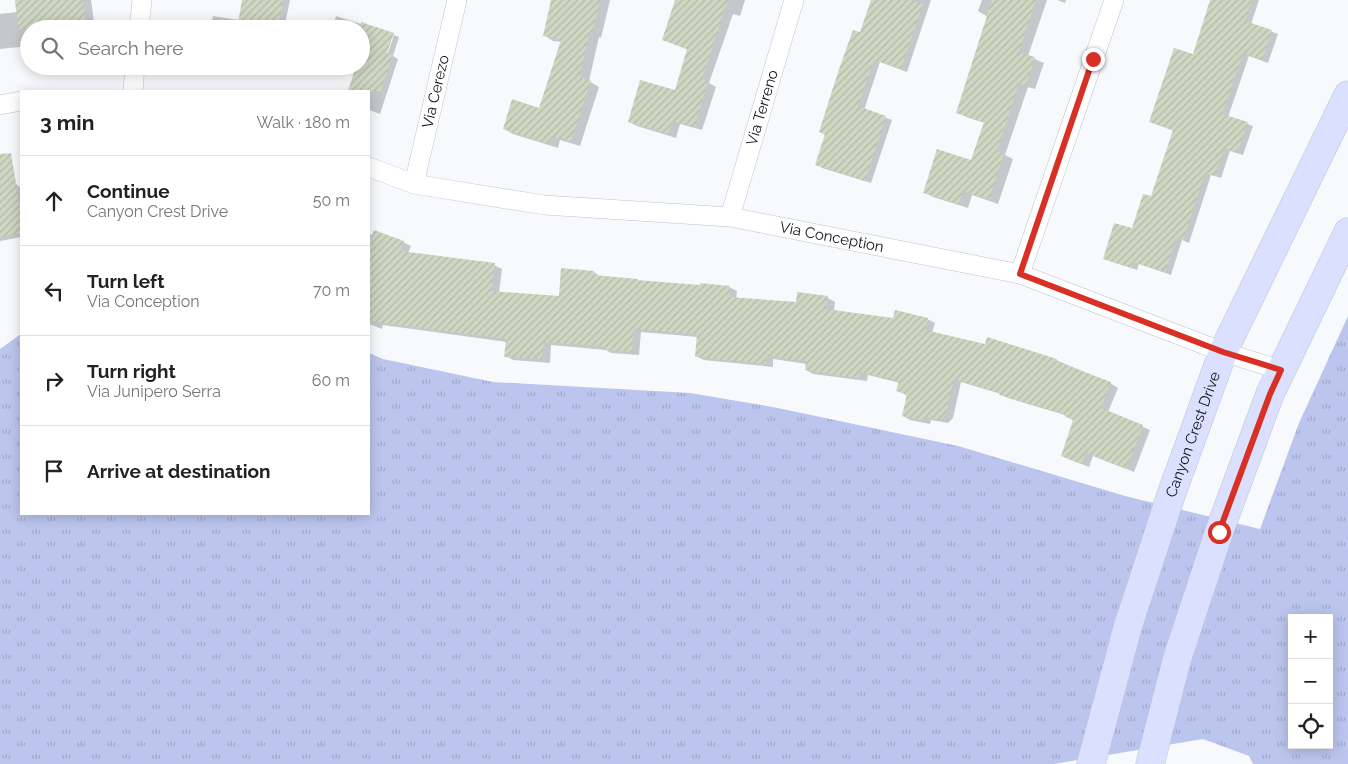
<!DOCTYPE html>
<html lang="en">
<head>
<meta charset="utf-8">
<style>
  body { margin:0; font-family:Raleway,sans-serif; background:#f2f2f2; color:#222 }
  .controls { position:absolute; right:15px; bottom:15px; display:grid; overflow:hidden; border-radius:0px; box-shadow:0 2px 12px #0003 }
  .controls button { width:45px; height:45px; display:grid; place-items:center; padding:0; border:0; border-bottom:1px solid #e0e0e0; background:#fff; color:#222; font:25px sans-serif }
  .stop { position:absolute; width:15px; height:15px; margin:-11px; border:4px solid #d93025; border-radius:50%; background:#fff }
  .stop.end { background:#d93025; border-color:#fff; box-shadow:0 1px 5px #0008 }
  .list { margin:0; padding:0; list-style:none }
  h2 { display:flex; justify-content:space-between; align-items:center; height:65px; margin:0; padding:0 20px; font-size:21px }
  h2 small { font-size:16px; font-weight:400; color:#767676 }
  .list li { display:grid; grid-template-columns:32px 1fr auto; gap:15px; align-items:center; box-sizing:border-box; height:90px; padding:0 20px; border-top:1px solid #e0e0e0 }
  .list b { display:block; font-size:19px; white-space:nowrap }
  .list p { margin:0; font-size:16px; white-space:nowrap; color:#767676 }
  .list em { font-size:16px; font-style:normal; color:#767676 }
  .icon { flex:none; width:28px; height:28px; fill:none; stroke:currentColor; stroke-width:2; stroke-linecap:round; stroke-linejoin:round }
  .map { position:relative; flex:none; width:1348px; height:764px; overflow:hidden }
  .search { position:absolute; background:#fff; box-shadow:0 2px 12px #0003; left:20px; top:20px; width:350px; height:55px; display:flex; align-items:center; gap:12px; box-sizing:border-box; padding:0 18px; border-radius:28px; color:#767676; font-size:19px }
  .panel { position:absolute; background:#fff; box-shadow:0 2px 12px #0003; left:20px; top:90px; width:350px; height:425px; border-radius:0px }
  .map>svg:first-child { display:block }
  .grass { fill:url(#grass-tufts); fill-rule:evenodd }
  .shadow { fill:#0003 }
  .building { fill:url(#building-hatch) }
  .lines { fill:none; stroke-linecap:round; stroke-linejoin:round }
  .minor-casing { stroke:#bcc1d5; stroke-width:20 }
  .secondary-casing { stroke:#bcc1d5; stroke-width:29 }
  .minor { stroke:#fff; stroke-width:19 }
  .secondary { stroke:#dbe0fe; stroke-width:28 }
  .route { stroke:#d93025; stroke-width:6 }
  .labels { text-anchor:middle; stroke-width:4; stroke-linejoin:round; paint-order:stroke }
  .street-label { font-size:15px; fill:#111319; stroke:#fff }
</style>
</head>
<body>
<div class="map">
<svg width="1348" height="764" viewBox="0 0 1348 764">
  <defs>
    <pattern id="grass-tufts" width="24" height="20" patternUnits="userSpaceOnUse" patternTransform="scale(1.25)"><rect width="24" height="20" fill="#bcc5ed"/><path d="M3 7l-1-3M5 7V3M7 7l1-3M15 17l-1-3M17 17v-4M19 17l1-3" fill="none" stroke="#a1a8cb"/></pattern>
    <pattern id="building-hatch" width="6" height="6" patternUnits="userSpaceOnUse" patternTransform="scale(1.25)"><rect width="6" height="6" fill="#cfd7c3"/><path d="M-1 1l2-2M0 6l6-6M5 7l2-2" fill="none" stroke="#b1b8a7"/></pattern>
  </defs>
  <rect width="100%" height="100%" fill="#f8f9fd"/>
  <!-- grass -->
  <path class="grass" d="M1348 316V764H1253L1249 756 1203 739 1054 764H0V349L21 334V514H369V353L383 359 493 382 690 393 773 407 958 446 1125 496 1260 529 1299 423ZM1292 618H1329V745H1292Z"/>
  <!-- shadow -->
  <path class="shadow" d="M16 0H91L95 29H29V46L0 49V14L18 12Z
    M243 0H290L284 29H210L213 16 239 20Z
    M552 0H610L601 38 599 37 589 81 599 87 580 146 560 140 558 148 513 134 504 129 540 109 562 42 553 41 544 35Z
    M676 0H745L740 16 733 14 709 83 716 87 702 130 680 124 676 138 637 126 629 122 676 92 688 50 663 39Z
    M872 0H931L907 72 880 62 864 110 892 120 871 183 822 168 817 164 826 135 820 132 861 33Z
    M982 0H1047L1028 56 1044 63 1035 89 1028 87 1005 155 1013 159 998 204 972 195 968 208 933 197 924 192 972 162 985 123 966 117 958 112 988 17 978 11Z
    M1057 0H1066L1065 3Z
    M1212 0H1259L1251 24 1278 34 1268 63 1249 56 1228 117 1253 126 1243 155 1230 151 1221 178 1211 175 1189 243 1182 240 1171 275 1139 264 1137 270 1110 261 1104 258 1133 230 1152 198 1174 131 1150 122 1193 56Z
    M336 16 392 34 384 58 386 59 394 35 399 37 393 56 398 59 380 114 369 110V91H349L358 66H361V29H332Z
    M16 184 21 188V237L0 241V187Z
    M369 234 403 242 411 246 408 253 494 265 502 269 499 293 560 298 594 272 601 277 637 280 641 282 729 287 737 291 736 299 797 303 828 298 835 302 834 311 894 320 927 319 935 323 932 333 1056 360 1110 383 1118 388 1108 412 1150 430 1134 472 1093 456 1089 467 1062 456 1074 421 1065 415 1008 398 1001 394 961 382 953 418 948 423 931 420 930 424 910 420 903 416 908 396 898 391 900 383 868 375 867 381 813 374 806 370 807 364 773 359V367L704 360 696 356 698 337 641 332 639 355 611 353 606 350 551 345 550 363 513 360 506 356 507 342 383 325 382 329 369 324Z"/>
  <!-- building -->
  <path class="building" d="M15 0H83L86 29H18Z
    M242 0H283L278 29H237Z
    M551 0H600L592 34 589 33 580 77 591 80 571 142 551 136 548 144 503 129 512 99 539 108 561 40 543 36Z
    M675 0H728L702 79 708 81 695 127 672 121 668 134 628 122 640 80 675 90 687 49 662 40Z
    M871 0H909L923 4 901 69 874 60 858 106 886 116 865 181 815 165 825 134 819 132 838 72 853 30 860 32Z
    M992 0H1036L1019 52 1035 57 1026 85 1019 83 997 151 1004 153 989 200 963 191 959 204 923 193 937 149 971 160 984 122 956 113Z
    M1210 0H1252L1245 21 1272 30 1262 60 1243 53 1222 114 1248 122 1237 153 1224 148 1215 176 1205 173 1183 240 1176 238 1165 272 1133 262 1131 268 1103 259 1114 223 1132 228 1143 194 1151 196 1173 130 1149 122 1174 48 1193 54Z
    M361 22 394 33 387 53 393 54 381 91H348L356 66H361Z
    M11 153 21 214V233L0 237V154Z
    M374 230 404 241 400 251 495 263 491 291 559 296 561 268 594 271V275L638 279 637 280 700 285V283L730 286 729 297 796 302 797 292 828 296 826 309 893 318 895 310 928 318 925 330 985 344 987 337 1057 359 1056 361 1111 382 1101 408 1143 425 1126 469 1086 453 1081 464 1061 456 1073 420 1064 416 1065 414 999 395 1000 393 954 379 946 414 940 420 923 417 922 421 902 416 907 394 896 391 899 381 860 372 859 378 805 370 806 361 766 356V364L695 357 697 334 634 329 632 352 602 349 603 346 544 342 542 359 504 357 506 339 369 321V244Z"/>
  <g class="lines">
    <!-- minor casing -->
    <g class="minor-casing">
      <g id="minor">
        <path d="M139 29 142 0"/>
        <path d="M133 91 135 66"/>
        <path d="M0 105 21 101"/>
        <path id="s1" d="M369 167 414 184 544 205 730 217 1020 274 1223 352 1281 370"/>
        <path id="s2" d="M414 184 457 0"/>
        <path id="s3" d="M730 217 794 0"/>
        <path d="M1020 274 1114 0"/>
      </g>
    </g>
    <!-- secondary casing -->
    <g class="secondary-casing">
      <g id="secondary">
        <path id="s4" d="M1091 764 1128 626 1171 495 1223 352 1348 95"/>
        <path d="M1150 764 1177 659 1219 532 1270 394 1348 232"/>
      </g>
    </g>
    <!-- minor -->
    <use href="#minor" class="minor"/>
    <!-- secondary -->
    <use href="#secondary" class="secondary"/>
  </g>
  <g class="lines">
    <!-- route -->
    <path class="route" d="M1093 59 1020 274 1223 352 1281 370 1270 394 1219 532"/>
  </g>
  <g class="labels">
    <!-- street labels -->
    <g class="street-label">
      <text dy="5" stroke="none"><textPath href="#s2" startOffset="95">Via Cerezo</textPath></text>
      <text dy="5" stroke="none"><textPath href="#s3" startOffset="114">Via Terreno</textPath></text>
      <text dy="5" stroke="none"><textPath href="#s1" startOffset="470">Via Conception</textPath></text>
      <text dy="5" stroke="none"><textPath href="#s4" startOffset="345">Canyon Crest Drive</textPath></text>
    </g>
  </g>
</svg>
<div class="controls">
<button>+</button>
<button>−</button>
<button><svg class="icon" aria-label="locate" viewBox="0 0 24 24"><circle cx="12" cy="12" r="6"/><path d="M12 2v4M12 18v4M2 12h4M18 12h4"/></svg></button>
</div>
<div class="stop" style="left:1219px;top:532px"></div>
<div class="stop end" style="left:1093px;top:59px"></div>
<div class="search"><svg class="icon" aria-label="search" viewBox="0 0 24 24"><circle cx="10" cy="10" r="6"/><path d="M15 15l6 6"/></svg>Search here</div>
<section class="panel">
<h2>3 min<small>Walk · 180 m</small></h2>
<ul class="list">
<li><svg class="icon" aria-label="ahead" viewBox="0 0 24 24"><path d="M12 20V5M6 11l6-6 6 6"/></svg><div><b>Continue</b><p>Canyon Crest Drive</p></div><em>50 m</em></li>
<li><svg class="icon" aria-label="left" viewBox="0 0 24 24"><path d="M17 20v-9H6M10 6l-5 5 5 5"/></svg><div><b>Turn left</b><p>Via Conception</p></div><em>70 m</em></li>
<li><svg class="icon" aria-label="right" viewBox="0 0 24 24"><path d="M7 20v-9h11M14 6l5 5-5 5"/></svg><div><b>Turn right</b><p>Via Junipero Serra</p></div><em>60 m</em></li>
<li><svg class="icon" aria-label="arrive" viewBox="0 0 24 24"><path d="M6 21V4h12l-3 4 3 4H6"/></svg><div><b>Arrive at destination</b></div></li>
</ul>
</section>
</div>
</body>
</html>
